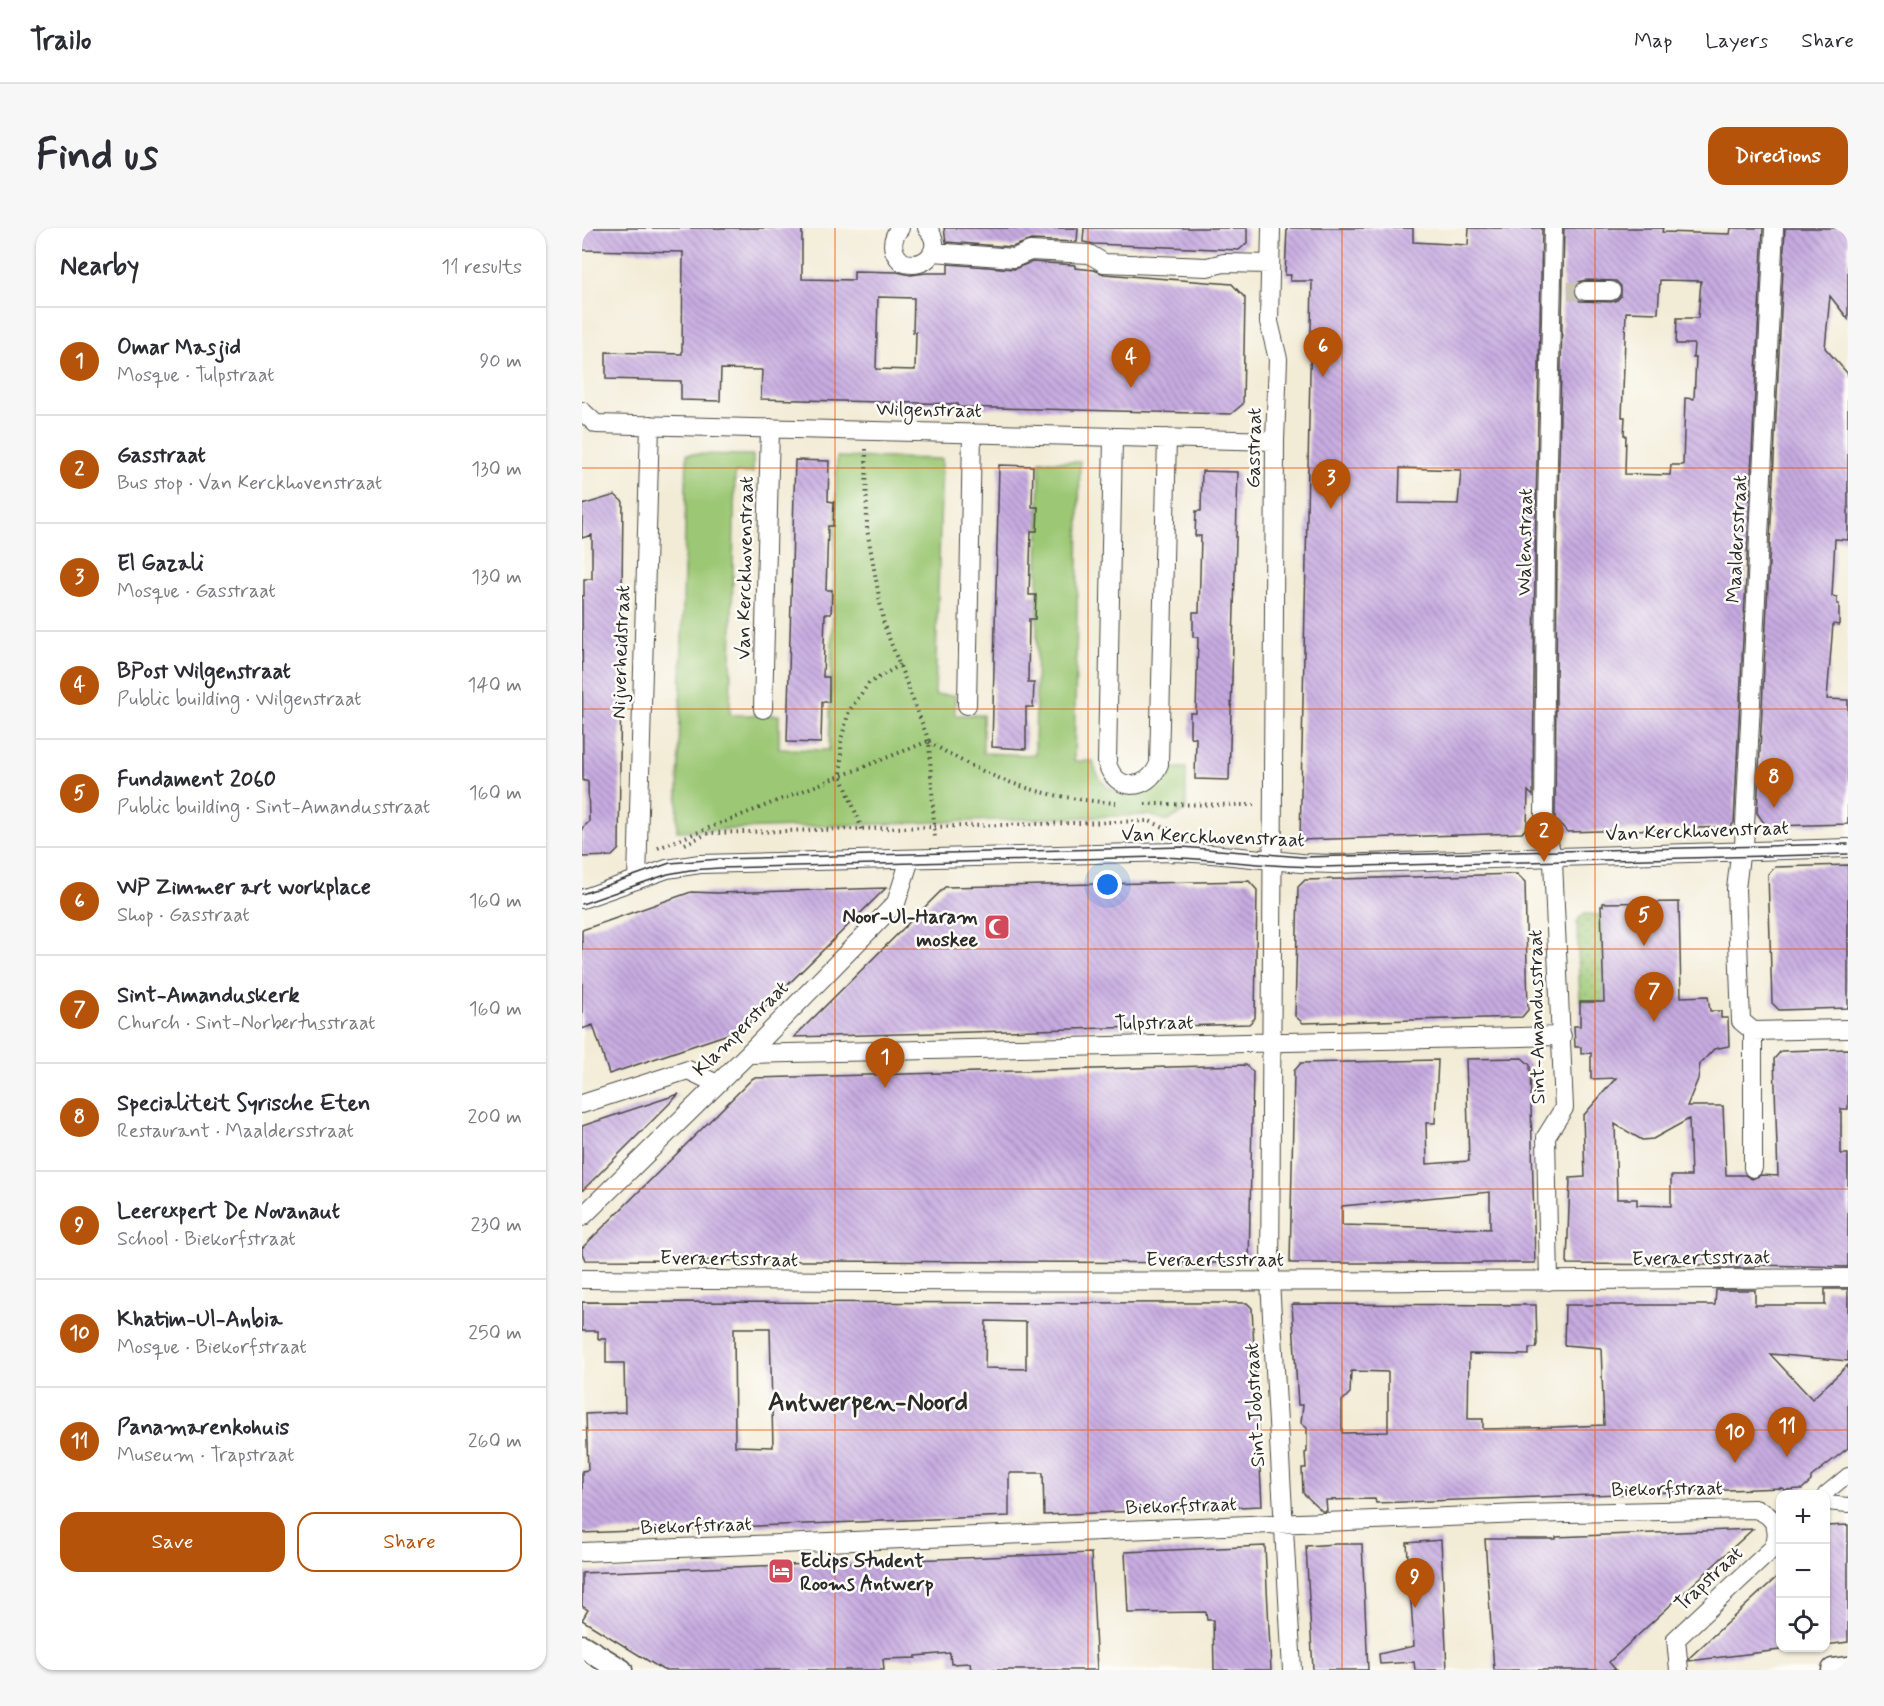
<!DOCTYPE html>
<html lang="en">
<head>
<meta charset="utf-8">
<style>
  body { margin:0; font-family:Mynerve,sans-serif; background:#f7f7f7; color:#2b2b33 }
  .controls { position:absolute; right:18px; bottom:18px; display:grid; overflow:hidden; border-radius:12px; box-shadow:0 2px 4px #0004 }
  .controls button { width:54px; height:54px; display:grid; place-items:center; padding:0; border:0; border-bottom:2px solid #e1e1e2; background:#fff; color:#2b2b33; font:30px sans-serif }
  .you { position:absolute; left:526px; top:657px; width:21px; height:21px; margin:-15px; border:4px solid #fff; border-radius:50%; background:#1a73e8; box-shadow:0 0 0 9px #1a73e833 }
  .badge { display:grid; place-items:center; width:39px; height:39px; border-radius:50%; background:#b45309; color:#fff; font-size:20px; font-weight:700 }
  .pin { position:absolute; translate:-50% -50px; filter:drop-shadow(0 2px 3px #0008) }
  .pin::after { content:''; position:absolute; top:32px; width:21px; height:18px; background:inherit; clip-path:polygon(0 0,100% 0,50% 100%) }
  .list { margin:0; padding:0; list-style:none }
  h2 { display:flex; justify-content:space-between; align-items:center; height:78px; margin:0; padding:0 24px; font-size:26px }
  h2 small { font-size:20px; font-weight:400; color:#7c7c81 }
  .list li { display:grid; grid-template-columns:39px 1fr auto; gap:18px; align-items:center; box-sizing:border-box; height:108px; padding:0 24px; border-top:2px solid #e1e1e2 }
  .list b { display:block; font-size:22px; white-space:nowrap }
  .list p { margin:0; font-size:20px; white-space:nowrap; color:#7c7c81 }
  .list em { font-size:20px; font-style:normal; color:#7c7c81 }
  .actions { display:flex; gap:12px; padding:18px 24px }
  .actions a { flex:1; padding:14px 0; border:2px solid #b45309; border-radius:18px; text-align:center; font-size:21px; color:#b45309 }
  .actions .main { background:#b45309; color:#fff }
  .icon { flex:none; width:33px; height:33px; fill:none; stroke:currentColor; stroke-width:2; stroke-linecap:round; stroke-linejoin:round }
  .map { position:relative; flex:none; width:1266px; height:1442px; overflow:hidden; border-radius:18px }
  header { display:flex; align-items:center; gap:36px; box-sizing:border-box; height:84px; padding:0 30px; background:#fff; border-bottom:2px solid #e1e1e2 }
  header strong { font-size:28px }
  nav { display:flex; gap:33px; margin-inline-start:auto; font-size:21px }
  .intro { display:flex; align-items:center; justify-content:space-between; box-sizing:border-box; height:144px; padding:0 36px }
  h1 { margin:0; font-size:42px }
  .button { padding:15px 27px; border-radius:18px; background:#b45309; color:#fff; font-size:21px; font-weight:700 }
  main { display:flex; gap:36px; padding:0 36px }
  aside { flex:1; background:#fff; border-radius:18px; box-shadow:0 2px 4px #0004 }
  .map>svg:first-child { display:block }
  .grass { fill:url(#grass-dots); stroke:#647a50; stroke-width:1.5 }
  .park { fill:#9cc875; stroke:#647a50; stroke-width:1.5 }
  .building { fill:url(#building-back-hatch); fill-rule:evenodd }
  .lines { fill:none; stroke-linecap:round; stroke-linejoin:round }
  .minor-tunnel { stroke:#cac5b3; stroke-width:18; stroke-dasharray:18 9; stroke-linecap:butt }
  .pedestrian-casing { stroke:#494844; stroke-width:16 }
  .minor-casing { stroke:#494844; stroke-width:20 }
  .tertiary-casing { stroke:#494844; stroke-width:25 }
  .path { stroke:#494844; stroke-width:4; stroke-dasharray:1.5 4.5; stroke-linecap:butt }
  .pedestrian { stroke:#fff; stroke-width:14 }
  .minor { stroke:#fff; stroke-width:18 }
  .tertiary { stroke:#fff; stroke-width:22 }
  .tram { stroke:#2b2b2b; stroke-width:1.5 }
  .grid { fill:none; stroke:#e8590c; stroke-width:1.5; stroke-opacity:0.55 }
  .labels { text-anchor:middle; stroke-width:5; stroke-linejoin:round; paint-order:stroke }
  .street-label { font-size:20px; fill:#2b2b2b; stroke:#fdfcf7 }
  .poi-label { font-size:20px; font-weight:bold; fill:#2b2b2b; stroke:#fdfcf7; text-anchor:end }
  .district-label { font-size:26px; font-weight:bold; fill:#2b2b2b; stroke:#fdfcf7 }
</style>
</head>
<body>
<header>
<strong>Trailo</strong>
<nav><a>Map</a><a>Layers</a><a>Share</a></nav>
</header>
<div class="intro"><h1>Find us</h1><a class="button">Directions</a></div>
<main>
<aside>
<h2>Nearby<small>11 results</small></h2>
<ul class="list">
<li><span class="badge">1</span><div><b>Omar Masjid</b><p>Mosque · Tulpstraat</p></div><em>90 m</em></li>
<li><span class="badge">2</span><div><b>Gasstraat</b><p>Bus stop · Van Kerckhovenstraat</p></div><em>130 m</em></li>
<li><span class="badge">3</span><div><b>El Gazali</b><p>Mosque · Gasstraat</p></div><em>130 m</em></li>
<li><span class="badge">4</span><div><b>BPost Wilgenstraat</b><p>Public building · Wilgenstraat</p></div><em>140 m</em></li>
<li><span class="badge">5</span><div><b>Fundament 2060</b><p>Public building · Sint-Amandusstraat</p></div><em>160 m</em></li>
<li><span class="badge">6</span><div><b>WP Zimmer art workplace</b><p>Shop · Gasstraat</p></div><em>160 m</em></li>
<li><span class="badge">7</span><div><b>Sint-Amanduskerk</b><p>Church · Sint-Norbertusstraat</p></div><em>160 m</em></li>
<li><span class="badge">8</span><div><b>Specialiteit Syrische Eten</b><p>Restaurant · Maaldersstraat</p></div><em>200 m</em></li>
<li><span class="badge">9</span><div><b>Leerexpert De Novanaut</b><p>School · Biekorfstraat</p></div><em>230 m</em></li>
<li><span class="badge">10</span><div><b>Khatim-Ul-Anbia</b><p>Mosque · Biekorfstraat</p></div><em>250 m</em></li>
<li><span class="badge">11</span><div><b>Panamarenkohuis</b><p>Museum · Trapstraat</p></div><em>260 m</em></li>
</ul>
<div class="actions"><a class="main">Save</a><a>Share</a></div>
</aside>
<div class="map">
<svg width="1266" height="1442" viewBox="0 0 1266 1442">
  <defs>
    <pattern id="grass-dots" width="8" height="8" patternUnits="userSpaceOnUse" patternTransform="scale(1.5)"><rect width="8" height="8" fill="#9cc875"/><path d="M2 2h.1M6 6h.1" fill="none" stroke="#7fa360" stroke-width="1.8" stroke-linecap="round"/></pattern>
    <pattern id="building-back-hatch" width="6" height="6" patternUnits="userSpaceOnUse" patternTransform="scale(1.5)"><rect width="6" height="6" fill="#c7abe1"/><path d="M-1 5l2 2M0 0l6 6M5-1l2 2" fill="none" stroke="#a28bb7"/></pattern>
  </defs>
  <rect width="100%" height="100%" fill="#fdfcf7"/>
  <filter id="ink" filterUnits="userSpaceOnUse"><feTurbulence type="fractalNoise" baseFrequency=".0167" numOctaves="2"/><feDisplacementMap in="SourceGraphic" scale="12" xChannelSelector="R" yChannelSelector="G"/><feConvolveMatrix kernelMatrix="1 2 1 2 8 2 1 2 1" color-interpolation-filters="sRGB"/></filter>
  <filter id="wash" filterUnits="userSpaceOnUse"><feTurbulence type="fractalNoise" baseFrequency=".008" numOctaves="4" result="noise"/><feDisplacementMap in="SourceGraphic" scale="24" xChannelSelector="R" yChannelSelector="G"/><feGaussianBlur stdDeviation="1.35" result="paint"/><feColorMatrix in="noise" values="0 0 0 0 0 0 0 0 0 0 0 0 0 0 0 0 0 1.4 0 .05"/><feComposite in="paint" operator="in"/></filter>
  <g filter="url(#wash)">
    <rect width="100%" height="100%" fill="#f2ebd5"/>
    <!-- grass -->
    <path class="grass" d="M1003 686 1019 687 1022 774H998L995 695 998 689Z"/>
    <!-- park -->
    <path class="park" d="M105 226 171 227V245H153L148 487H197V521L247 522 255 229 360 231 353 467H373V487H401V525L453 527 458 233 498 234 492 533H511C519 576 569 576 589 540H604V582L586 593 567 587 95 603Z"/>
    <g id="blocks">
      <!-- building -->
      <path class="building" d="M0 0H220V51L272 52V43L315 44 329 47 344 45H366V36L432 41 450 34 493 37V40L512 42 522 46 650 56 663 70 661 176 649 186 376 179V176L179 171 180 142 139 141 138 173 99 172V153L24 151V124L100 126 101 24 0 22ZM296 69 332 70 331 104H334L333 142 294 141Z
        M362 0H496L495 14 449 12 430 19 364 14Z
        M502 0H665V15L657 22 512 16 501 14Z
        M705 0H831V14L886 17 887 0H960L953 326 951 568 946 563 945 599 940 605 718 612 730 53H708L709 47H703ZM818 240 879 242 876 276 817 275Z
        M982 0H1081L1080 4 1148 6 1149 0H1181L1152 595 1148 599 986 604 973 591 975 326ZM1003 52 1034 53 1039 58V68L1035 72 1029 74 998 73 993 68 992 62 997 54ZM1078 52 1119 53 1116 90H1095L1094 116H1112L1111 130H1114L1112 171 1103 170 1101 237H1089L1088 247 1043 246 1044 207H1042L1043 189H1040L1044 84 1076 85Z
        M1203 0H1266V91L1248 68 1243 120 1266 146V312L1253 311 1250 368 1255 369V376H1257V397L1251 396 1245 471 1266 472V596L1184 598 1175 585Z
        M213 232 247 233 246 273 252 274 251 298H246L244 362H250L249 386H243L241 449H247V474H240L239 515 205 514Z
        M417 237 451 238 450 279H456L455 303H449L447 367H454L453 391H447L446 455H452L451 479H444V521L410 519Z
        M620 243 656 244 647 552 613 551 614 510 608 509V485H614L616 409H611V384H617L619 308H613L614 283H619Z
        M33 267 41 274 37 621 30 628 0 629V600L7 594 6 553H1L0 368H2V351H10V307L0 310V277Z
        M1266 637V780L1197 782 1190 775 1186 646 1193 639Z
        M935 646 943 654 946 782 940 789 721 795 713 788 716 659 723 652Z
        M667 653 675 662 673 790 667 796 212 809 363 659Z
        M304 660 161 801 27 846 11 797 0 801V702L109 664 135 665Z
        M1097 674 1099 769 1126 768 1128 783H1139V790H1146L1147 818 1132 821 1118 836 1116 851 1105 878H1141L1144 947H1163L1170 951 1179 947 1196 948 1192 831 1199 823 1266 821V881H1259V926H1266V1039L1173 1037V1040H1134V1037L985 1036 988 950 1003 949 1001 888 1034 850 1009 851V825L999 826V819H993L992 798H998V774H1022L1019 678H1021V675ZM1107 891 1109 948H1089V978L1055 977V971H1035L1033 896 1060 912 1071 911Z
        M940 830 948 837 953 1035H708L712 843 719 835 856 832 853 895H844L845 936 887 933 884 831ZM908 964V1001L760 997V978Z
        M664 837 671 844 667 1035 3 1032 0 1025V1020L171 850Z
        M97 866 0 963V898Z
        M1243 1061H1266V1133L1188 1126 1230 1171 1266 1137V1220L1229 1249V1253L1220 1261 1202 1262 1200 1260 794 1275 793 1271 744 1272 745 1283H740L721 1265 720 1240H724L723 1225 725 1224V1200L719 1195 721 1177H716L710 1076 954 1077 955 1116 954 1120H947V1127L887 1126 886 1191H901V1201L950 1200 1022 1197 1019 1120 982 1117 983 1077H1133L1134 1062H1173V1077H1243ZM769 1143 806 1144V1204L760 1205V1173L768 1165Z
        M0 1074 665 1075 670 1080 680 1278 462 1287 461 1245H427V1288L0 1305V1243L6 1242 4 1186 43 1184 42 1135H24V1111H16V1103H0ZM404 1093 444 1094V1141L403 1140ZM152 1100H188L191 1219 153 1218Z
        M1266 1297V1414L1244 1417V1298Z
        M1171 1301 1027 1434 1034 1442H912L903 1311H974V1309Z
        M859 1312 865 1442H833L832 1434 798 1436 797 1426 832 1418 825 1315Z
        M754 1316H780L786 1442H731L724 1318Z
        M683 1318 689 1442H632L631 1392H625L624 1384 546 1385 543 1324Z
        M509 1325 515 1442H389L388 1435 369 1436 368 1425 334 1428V1430L301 1431 302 1442H81L0 1392 6 1382 0 1378V1345Z
        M1198 1346V1422L1107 1433V1430Z"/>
    </g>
  </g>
  <g filter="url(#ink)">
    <use href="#blocks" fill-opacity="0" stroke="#494844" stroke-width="1.5"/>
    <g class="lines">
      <!-- minor-tunnel -->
      <path class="minor-tunnel" d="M986 63H1003"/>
      <!-- pedestrian casing -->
      <g class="pedestrian-casing">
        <path id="pedestrian" d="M1243 1266 1266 1247
          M1244 1275 1266 1277"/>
      </g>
      <!-- minor casing -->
      <g class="minor-casing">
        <path id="minor" d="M318 0C308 12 309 24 320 34 344 43 363 20 345 0
          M689 0 687 94 696 131 693 213 688 1053 710 1442
          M351 24 432 30 448 23 507 26 522 35 625 39 642 35 688 36
          M1003 63H1029
          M0 183 14 196 693 213
          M531 209 525 535C534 565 566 563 577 536L585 210
          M385 477 390 205
          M181 481 188 200
          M55 652 68 197
          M0 671 85 641 118 636 592 624 630 626 719 635 752 636 1266 620
          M1171 803 1266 801
          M166 826 980 808
          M0 876 106 842 135 856
          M1171 940V803L1159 793 1154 661 1158 628 1162 618 1192 0
          M0 989 166 826 314 675 328 631
          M0 1051C422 1055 844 1054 1266 1050
          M967 1053 964 909 982 880 971 633 962 592 964 326 971 0
          M0 1324 939 1286 1173 1281C1192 1287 1200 1302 1191 1320L1094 1411 1097 1442"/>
      </g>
      <!-- tertiary casing -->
      <g class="tertiary-casing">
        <path id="tertiary" d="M0 1418 39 1442
          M1251 1442 1266 1440"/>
      </g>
      <!-- path -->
      <path class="path" d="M284 221 285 301 302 397 347 513 353 612
        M347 514C411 553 459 570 534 575
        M563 576 672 577
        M280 601 259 547V512L267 483 287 455 318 437
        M103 616 127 605 567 593 589 602
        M76 620 347 513"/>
      <!-- pedestrian -->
      <use href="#pedestrian" class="pedestrian"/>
      <!-- minor -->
      <use href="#minor" class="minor"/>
      <!-- tertiary -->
      <use href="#tertiary" class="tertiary"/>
      <!-- tram -->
      <path class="tram" d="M0 666 88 635 138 631 600 619 720 629 1266 616
        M0 676 86 646 108 642 138 640 576 629C630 630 684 639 738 639L1266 626"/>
    </g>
  </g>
  <!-- grid -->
  <path class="grid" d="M253 0V1442M506 0V1442M760 0V1442M1013 0V1442M0 240H1266M0 481H1266M0 721H1266M0 961H1266M0 1202H1266"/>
  <!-- icons -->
  <defs>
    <g id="mosque-square" transform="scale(1.35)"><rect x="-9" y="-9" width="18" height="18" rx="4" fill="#d1495b" stroke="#fdfcf7"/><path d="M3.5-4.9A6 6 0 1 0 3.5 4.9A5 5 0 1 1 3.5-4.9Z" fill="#fff"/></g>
    <g id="hotel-square" transform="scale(1.35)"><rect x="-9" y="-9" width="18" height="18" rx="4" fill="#d1495b" stroke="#fdfcf7"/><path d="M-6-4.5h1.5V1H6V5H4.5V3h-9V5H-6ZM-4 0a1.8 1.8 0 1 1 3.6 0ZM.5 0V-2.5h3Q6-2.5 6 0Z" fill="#fff"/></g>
  </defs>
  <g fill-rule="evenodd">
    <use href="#mosque-square" x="415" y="699"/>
    <use href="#hotel-square" x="199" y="1343"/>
  </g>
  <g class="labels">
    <!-- street labels -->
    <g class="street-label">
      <text transform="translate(347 181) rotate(1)" y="7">Wilgenstraat</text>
      <text transform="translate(671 220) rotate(-89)" y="7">Gasstraat</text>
      <text transform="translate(1154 311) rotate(-87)" y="7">Maaldersstraat</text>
      <text transform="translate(942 314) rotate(-89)" y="7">Walenstraat</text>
      <text transform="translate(162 340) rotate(-89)" y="7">Van Kerckhovenstraat</text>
      <text transform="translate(38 424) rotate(-88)" y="7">Nijverheidstraat</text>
      <text transform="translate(1115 602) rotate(-2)" y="7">Van Kerckhovenstraat</text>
      <text transform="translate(631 608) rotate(2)" y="7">Van Kerckhovenstraat</text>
      <text transform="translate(954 789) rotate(-91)" y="7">Sint-Amandusstraat</text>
      <text transform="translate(572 794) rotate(-1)" y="7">Tulpstraat</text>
      <text transform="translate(158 800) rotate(-45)" y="7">Klamperstraat</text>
      <text transform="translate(1119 1029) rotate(-1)" y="7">Everaertsstraat</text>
      <text transform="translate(147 1030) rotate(1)" y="7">Everaertsstraat</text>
      <text x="633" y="1038">Everaertsstraat</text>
      <text transform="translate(672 1177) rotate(-93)" y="7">Sint-Jobstraat</text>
      <text transform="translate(1085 1260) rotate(-1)" y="7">Biekorfstraat</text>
      <text transform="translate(599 1277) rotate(-2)" y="7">Biekorfstraat</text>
      <text transform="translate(114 1297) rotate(-2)" y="7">Biekorfstraat</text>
      <text transform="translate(1126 1350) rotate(-43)" y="7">Trapstraat</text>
    </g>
    <!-- poi labels -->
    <g class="poi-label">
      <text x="396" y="695">Noor-Ul-Haram<tspan x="396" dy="23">moskee</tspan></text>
      <text x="218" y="1339" text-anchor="start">Eclips Student<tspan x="218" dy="23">Rooms Antwerp</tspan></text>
    </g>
    <!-- district labels -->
    <g class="district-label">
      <text x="286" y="1182">Antwerpen-Noord</text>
    </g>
  </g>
</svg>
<div class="controls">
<button>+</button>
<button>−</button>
<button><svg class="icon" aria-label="locate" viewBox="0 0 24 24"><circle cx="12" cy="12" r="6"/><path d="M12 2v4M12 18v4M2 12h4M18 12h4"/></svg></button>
</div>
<div class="you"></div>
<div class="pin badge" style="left:303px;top:860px">1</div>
<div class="pin badge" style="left:962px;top:634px">2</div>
<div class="pin badge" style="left:749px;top:281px">3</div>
<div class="pin badge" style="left:549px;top:160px">4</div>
<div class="pin badge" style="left:1062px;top:718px">5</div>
<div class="pin badge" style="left:741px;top:149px">6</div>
<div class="pin badge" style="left:1072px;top:794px">7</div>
<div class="pin badge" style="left:1192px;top:580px">8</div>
<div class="pin badge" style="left:833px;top:1380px">9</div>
<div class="pin badge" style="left:1153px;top:1235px">10</div>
<div class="pin badge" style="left:1205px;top:1229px">11</div>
</div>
</main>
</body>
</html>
